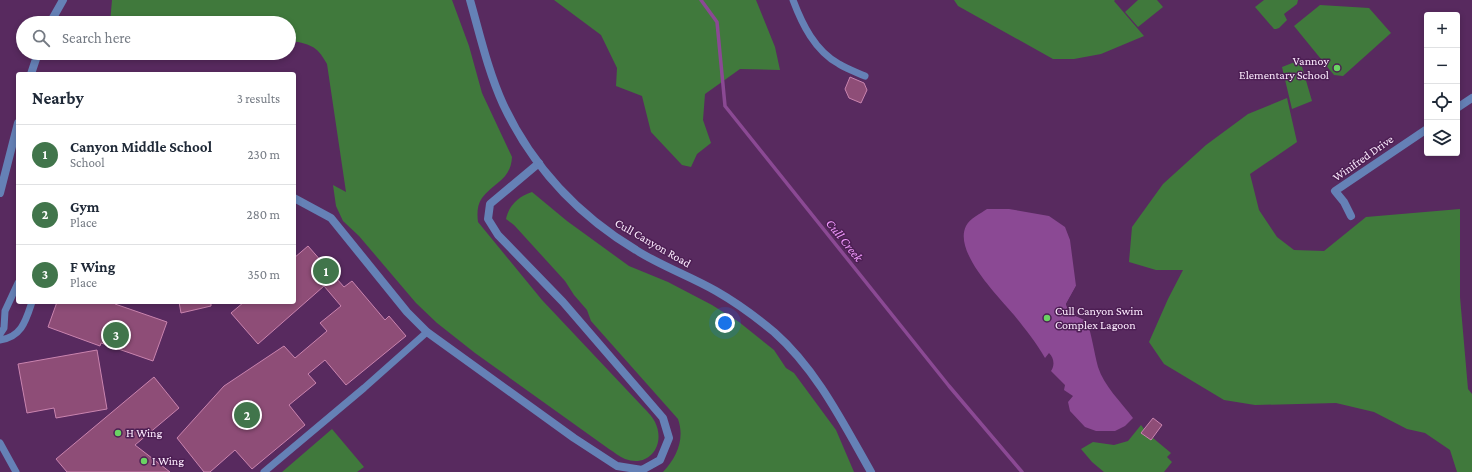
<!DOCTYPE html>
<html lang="en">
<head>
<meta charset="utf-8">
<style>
  body { margin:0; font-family:"Crimson Pro",serif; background:#f6f6f7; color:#1f2937 }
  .controls { position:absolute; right:12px; top:12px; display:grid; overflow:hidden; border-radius:4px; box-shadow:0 2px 6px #0003 }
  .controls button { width:36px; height:36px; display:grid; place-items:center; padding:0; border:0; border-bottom:1px solid #e0e1e3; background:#fff; color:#1f2937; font:20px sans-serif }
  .you { position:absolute; left:725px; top:323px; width:14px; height:14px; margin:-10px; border:3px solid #fff; border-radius:50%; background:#1a73e8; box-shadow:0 0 0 6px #1a73e833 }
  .badge { display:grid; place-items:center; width:26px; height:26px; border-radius:50%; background:#41754b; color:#fff; font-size:13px; font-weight:700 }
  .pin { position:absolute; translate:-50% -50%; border:2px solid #fff; box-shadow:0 1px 4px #0006 }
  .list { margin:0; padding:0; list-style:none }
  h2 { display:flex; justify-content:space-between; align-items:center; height:52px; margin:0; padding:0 16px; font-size:17px }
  h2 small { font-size:13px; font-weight:400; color:#747a83 }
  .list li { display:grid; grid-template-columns:26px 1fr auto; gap:12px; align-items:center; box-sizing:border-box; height:60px; padding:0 16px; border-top:1px solid #e0e1e3 }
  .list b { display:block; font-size:15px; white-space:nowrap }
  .list p { margin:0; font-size:13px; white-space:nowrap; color:#747a83 }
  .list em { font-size:13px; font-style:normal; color:#747a83 }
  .icon { flex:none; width:22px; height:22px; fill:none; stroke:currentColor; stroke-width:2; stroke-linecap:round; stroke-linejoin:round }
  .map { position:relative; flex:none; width:1472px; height:472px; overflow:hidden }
  .search { position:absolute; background:#fff; box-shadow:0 2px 6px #0003; left:16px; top:16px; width:280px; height:44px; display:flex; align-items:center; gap:10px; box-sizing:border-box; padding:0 14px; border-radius:22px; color:#747a83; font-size:15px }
  .panel { position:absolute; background:#fff; box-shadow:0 2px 6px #0003; left:16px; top:72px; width:280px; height:232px; border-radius:4px }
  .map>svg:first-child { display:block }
  .green { fill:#40793c }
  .water { fill:#8b4994 }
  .pier { fill:#582a5f }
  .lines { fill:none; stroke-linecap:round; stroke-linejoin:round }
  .stream { stroke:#8b4994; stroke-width:3.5 }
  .building { fill:#8e4d77; stroke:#ca84af }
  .service { stroke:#6581b6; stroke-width:7 }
  .minor { stroke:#6581b6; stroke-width:8 }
  .tertiary { stroke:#6581b6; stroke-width:8 }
  .poi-dot { fill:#6ad363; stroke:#4d1f54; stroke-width:1.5 }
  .labels { text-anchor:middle; stroke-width:3; stroke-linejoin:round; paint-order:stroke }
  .poi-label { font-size:12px; fill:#fcebfe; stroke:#4d1f54; text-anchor:start }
  .street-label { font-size:12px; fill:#fcebfe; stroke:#4d1f54 }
  .water-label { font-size:13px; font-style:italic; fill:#f098fc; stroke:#4d1f54 }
</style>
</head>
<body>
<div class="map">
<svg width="1472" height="472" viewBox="0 0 1472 472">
  <rect width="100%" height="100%" fill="#582a5f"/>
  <!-- green -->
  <path class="green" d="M112 0H452L469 46 482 93 512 157C511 180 493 183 482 198 477 205 477 214 478 222L542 300 641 405C646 410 652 416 655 422 666 444 650 468 625 459 620 457 614 452 609 449L475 353 437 323 416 303 359 236 343 221 336 206 333 185 346 192 327 64C316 44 310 45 289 40V23H110Z
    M554 0H756L775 47 780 70 740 69 705 94 703 120 711 143 697 154 691 167 682 165 651 132 642 96 616 86 617 68 601 35Z
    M954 0H1115L1114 1 1144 36 1101 54 1074 59H1053L958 6Z
    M1138 0H1157L1163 7 1138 27 1125 12Z
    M1264 0H1298L1297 4 1284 14 1287 20 1279 28 1276 29H1274L1255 7Z
    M1320 5 1369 8 1391 33 1343 76 1334 75 1294 26Z
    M1300 60 1312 101 1292 109 1282 67Z
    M1287 98 1297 142 1250 174 1259 210 1277 237 1294 250 1324 251 1366 217 1460 209V297L1468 389 1472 394V472H1457L1450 450 1425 433 1407 429 1374 412 1336 403 1255 405 1224 400 1164 364 1149 342 1168 299 1183 270H1156L1129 262 1132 227 1163 184 1206 145 1248 114Z
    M532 192 567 221 629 266 668 282 712 305 739 322 774 350 786 368 794 373 836 430 854 472H663C677 457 685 439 678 419L591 321 587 310 574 295 565 281 514 225 506 219C509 205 519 196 532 192Z
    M1141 425 1144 429 1141 433 1151 440 1153 438 1171 453 1167 457 1172 462 1164 472H1104L1092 462 1081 449 1093 442 1114 445 1128 441Z
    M332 429 364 467 357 472H282Z"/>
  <!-- water -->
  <path class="water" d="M987 209H1009L1049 216 1065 227 1070 240 1076 286 1066 304 1069 313 1087 321C1092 336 1094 352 1098 367 1104 386 1121 402 1133 418L1125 426 1115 431H1096L1085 427 1070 411 1068 402 1073 396 1064 390 1065 385 1051 371C1055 365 1054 358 1049 353L1045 358C1036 342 1025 329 1014 315 999 297 953 252 966 226 970 218 980 214 987 209Z"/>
  <!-- pier -->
  <path class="pier" d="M1076 286V289L1068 305 1071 312 1086 319 1087 321 1069 313 1066 304Z"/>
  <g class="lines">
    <!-- stream -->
    <path class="stream" d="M701 0 717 22 725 106 949 386 1022 472"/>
  </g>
  <!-- building -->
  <path class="building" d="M850 77 864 83 867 90 861 103 849 98 845 89Z
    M308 246 344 287 352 281 385 320 389 316 406 336 346 385 325 360 308 374 316 383 289 405 305 425 252 469 235 450 210 472H204L177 438 224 386 284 346 295 358 327 331 320 323 341 306 324 286 258 344 231 313 244 302H294V258Z
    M57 302H115V304L167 322 153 361 101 343 100 346 48 327Z
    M179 302H211V306L181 313Z
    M97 350 107 409 56 418 54 408 27 413 18 364Z
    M154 377 179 408 135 445 170 472H67L56 459Z
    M1153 418 1162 425 1151 440 1141 433Z"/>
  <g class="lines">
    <!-- service -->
    <path class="service" d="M793 0C802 24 815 51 839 64 847 69 856 72 865 76
      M0 334 4 328 5 311 18 283
      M0 340C22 337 26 320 32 302
      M0 443 16 472
      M264 472 364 388 427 332"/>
    <!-- minor -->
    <path class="minor" d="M50 23 63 0
      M31 74 38 53
      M1457 108 1472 98
      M0 193 18 123
      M294 198 331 218 407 312 427 332 574 438 617 466 642 470 660 460 669 438 663 418 563 302 498 235 488 219 490 204 539 163
      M1351 216 1344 202 1335 191 1427 129"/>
    <!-- tertiary -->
    <path class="tertiary" d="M470 0C480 35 488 71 503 104 532 166 578 215 636 250 661 266 690 276 716 291 737 303 756 317 774 332 817 370 843 423 871 472"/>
  </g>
  <!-- markers -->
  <g class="poi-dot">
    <circle cx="1337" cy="68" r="4"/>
    <circle cx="1047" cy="318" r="4"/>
    <circle cx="118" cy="433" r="4"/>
    <circle cx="144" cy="461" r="4"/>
  </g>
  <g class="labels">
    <!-- poi labels -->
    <g class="poi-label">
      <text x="1329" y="65" text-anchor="end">Vannoy<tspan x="1329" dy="14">Elementary School</tspan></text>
      <text x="1055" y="315">Cull Canyon Swim<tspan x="1055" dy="14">Complex Lagoon</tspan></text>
      <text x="126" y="437">H Wing</text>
      <text x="152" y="465">I Wing</text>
    </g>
    <!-- street labels -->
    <g class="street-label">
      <text transform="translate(1363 158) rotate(-35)" y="4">Winifred Drive</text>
      <text transform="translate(653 243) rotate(30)" y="4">Cull Canyon Road</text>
    </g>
    <!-- water labels -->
    <g class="water-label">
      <text transform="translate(845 240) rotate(51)" y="5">Cull Creek</text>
    </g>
  </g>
</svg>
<div class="controls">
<button>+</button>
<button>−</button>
<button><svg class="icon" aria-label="locate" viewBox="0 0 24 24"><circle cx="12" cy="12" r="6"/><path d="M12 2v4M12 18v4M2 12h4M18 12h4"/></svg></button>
<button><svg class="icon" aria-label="layers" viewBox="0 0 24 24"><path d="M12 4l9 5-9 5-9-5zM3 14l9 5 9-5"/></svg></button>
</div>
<div class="you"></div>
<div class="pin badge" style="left:326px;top:271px">1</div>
<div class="pin badge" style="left:247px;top:415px">2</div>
<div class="pin badge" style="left:116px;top:335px">3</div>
<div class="search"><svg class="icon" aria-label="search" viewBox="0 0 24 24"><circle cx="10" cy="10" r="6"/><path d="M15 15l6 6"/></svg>Search here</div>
<section class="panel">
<h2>Nearby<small>3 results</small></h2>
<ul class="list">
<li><span class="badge">1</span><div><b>Canyon Middle School</b><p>School</p></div><em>230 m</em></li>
<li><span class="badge">2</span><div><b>Gym</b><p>Place</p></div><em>280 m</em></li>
<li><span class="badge">3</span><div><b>F Wing</b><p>Place</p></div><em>350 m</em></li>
</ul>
</section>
</div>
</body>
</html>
